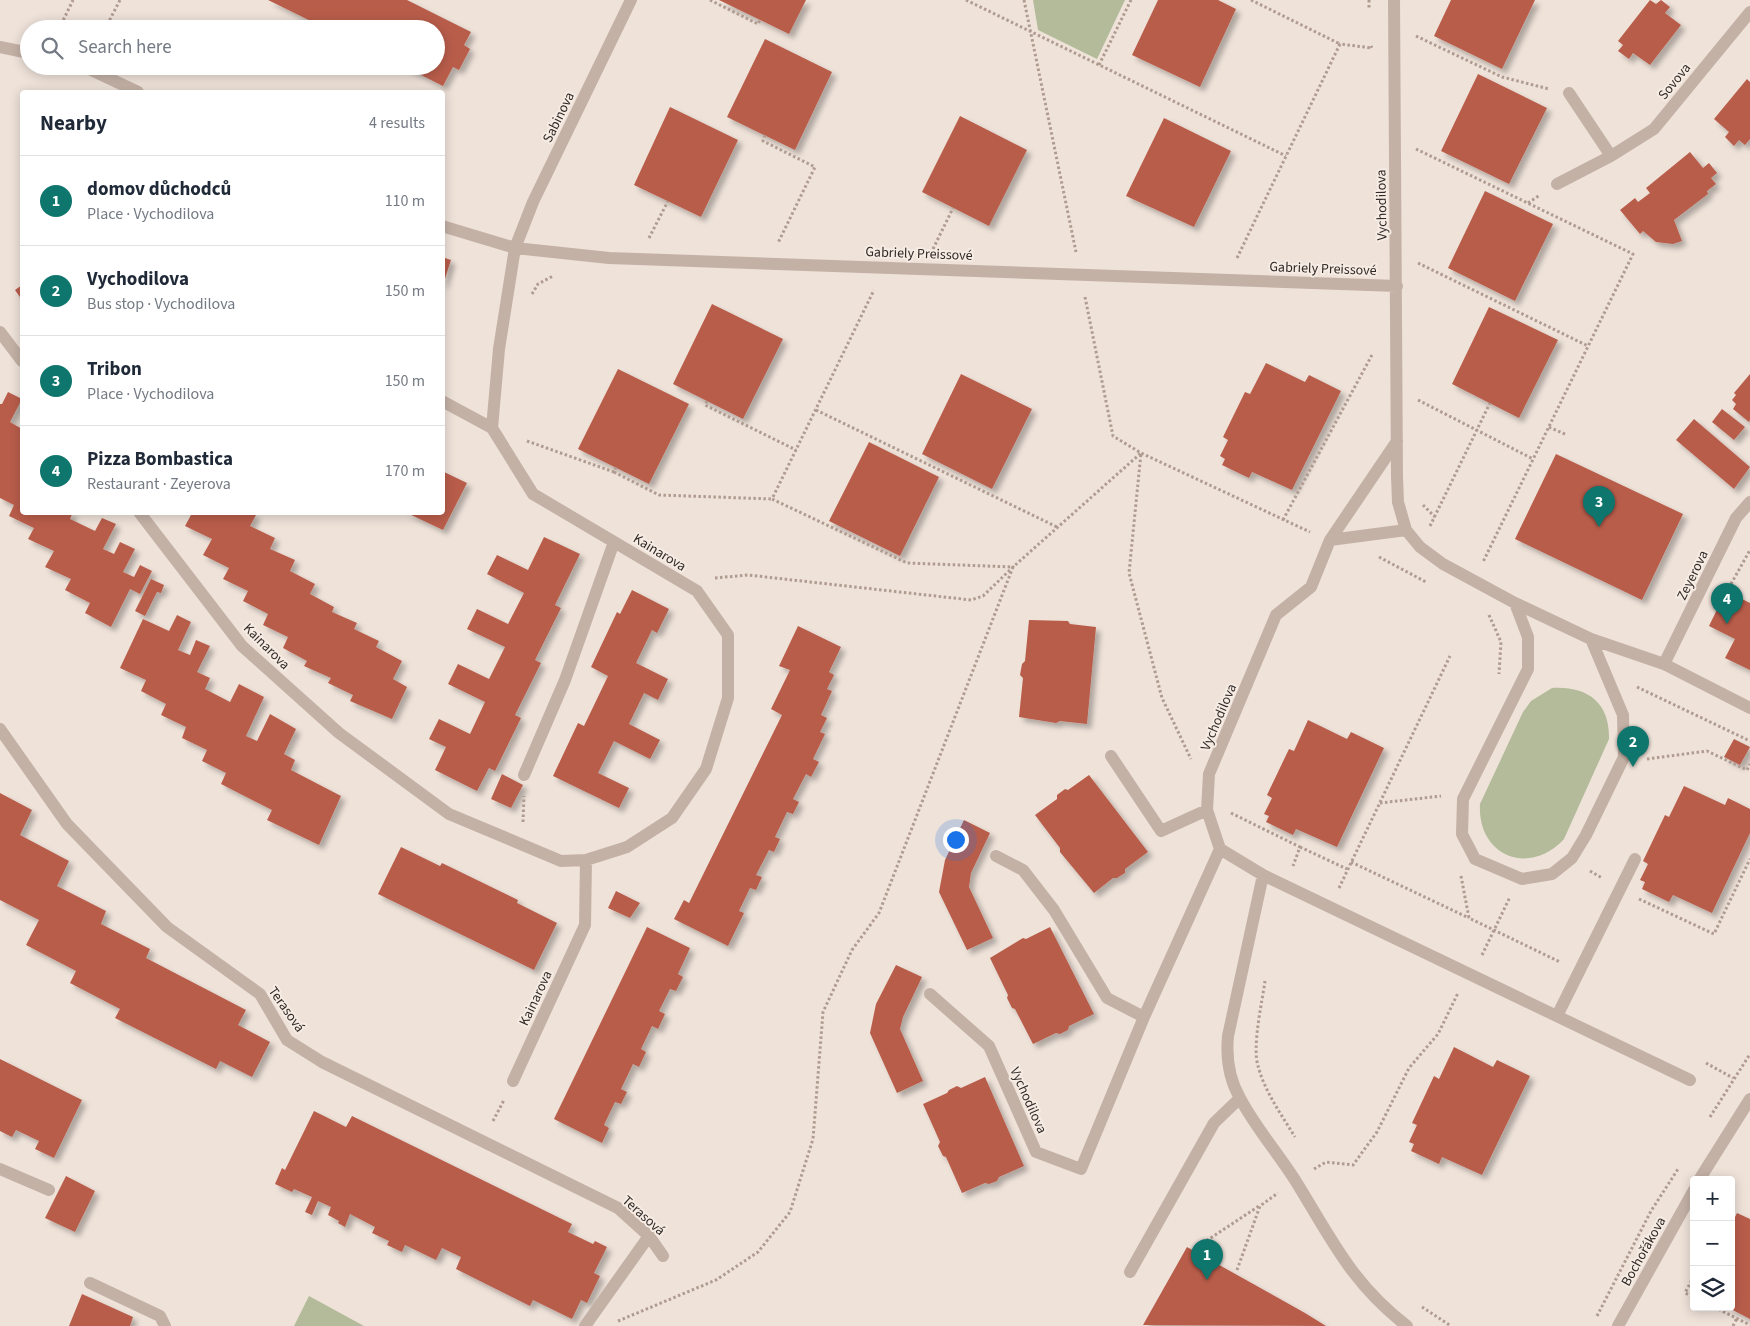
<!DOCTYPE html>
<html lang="en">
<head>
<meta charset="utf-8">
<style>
  body { margin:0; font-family:"Source Sans 3",sans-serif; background:#f6f6f7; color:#1f2937 }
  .controls { position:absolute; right:15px; bottom:15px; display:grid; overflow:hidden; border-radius:5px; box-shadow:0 2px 12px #0003 }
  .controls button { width:45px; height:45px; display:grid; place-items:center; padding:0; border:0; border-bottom:1px solid #e0e1e3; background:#fff; color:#1f2937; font:25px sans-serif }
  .you { position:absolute; left:955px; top:839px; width:18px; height:18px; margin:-12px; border:4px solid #fff; border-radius:50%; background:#1a73e8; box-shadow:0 0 0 8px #1a73e833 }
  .badge { display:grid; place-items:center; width:32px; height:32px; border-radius:50%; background:#0f766e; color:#fff; font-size:16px; font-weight:700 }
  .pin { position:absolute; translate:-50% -41px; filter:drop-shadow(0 1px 2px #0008) }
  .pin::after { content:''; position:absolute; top:26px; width:18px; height:15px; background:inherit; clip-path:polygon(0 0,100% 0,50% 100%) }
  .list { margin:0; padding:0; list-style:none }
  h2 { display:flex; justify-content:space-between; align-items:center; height:65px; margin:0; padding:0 20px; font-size:21px }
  h2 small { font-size:16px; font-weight:400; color:#747a83 }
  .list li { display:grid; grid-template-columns:32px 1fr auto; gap:15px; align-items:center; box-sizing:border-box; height:90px; padding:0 20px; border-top:1px solid #e0e1e3 }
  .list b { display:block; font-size:19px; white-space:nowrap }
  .list p { margin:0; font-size:16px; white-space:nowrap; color:#747a83 }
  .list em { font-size:16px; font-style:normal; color:#747a83 }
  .icon { flex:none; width:28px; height:28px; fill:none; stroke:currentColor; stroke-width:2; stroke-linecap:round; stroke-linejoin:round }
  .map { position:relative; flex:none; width:1750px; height:1326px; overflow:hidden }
  .search { position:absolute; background:#fff; box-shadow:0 2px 12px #0003; left:20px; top:20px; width:425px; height:55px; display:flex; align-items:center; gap:12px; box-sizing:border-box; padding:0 18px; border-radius:28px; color:#747a83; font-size:19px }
  .panel { position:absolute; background:#fff; box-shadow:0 2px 12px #0003; left:20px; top:90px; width:425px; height:425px; border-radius:5px }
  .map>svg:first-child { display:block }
  .green { fill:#b3bb9a }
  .building { fill:#b95d4b; filter:url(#shadow) }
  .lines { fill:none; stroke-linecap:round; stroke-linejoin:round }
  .path { stroke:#b09b90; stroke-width:3; stroke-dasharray:2.5 2.5; stroke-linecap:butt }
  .minor { stroke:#c4b1a6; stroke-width:12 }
  .labels { text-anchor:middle; stroke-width:4; stroke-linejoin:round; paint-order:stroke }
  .street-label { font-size:14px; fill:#312926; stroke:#f6ece4 }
</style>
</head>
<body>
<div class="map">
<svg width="1750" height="1326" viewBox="0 0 1750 1326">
  <defs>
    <filter id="shadow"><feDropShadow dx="4.5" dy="4.5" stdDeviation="2.5" flood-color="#0004"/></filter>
  </defs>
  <rect width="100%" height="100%" fill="#eee2d9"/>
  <!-- green -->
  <path class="green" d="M1033 0H1125L1097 59 1038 30Z
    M1552 688C1587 686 1610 702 1609 739L1564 839C1529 877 1477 856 1480 804L1523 712 1531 701Z
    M309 1296 364 1326H294Z"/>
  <!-- building -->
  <path class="building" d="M268 0H407L471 32 464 45 470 49 459 70 453 67 443 86 403 66H436V29H327Z
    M719 0H806L789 34Z
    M1158 0H1218L1236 9 1200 87 1132 55Z
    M1451 0H1535L1502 69 1434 36Z
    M1650 0 1656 4 1661 0 1670 7 1665 13 1681 25 1650 65 1633 53 1629 59 1618 51 1623 45 1618 41Z
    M765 39 832 72 795 150 727 117Z
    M1478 74 1547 108 1509 184 1441 151Z
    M1747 79 1750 82V139L1745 145 1739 140 1734 146 1725 137 1729 132 1714 119Z
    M670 107 738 140 701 217 634 185Z
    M960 116 1027 150 989 226 922 192Z
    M1164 118 1231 151 1194 227 1126 196Z
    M1690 152 1703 168 1709 163 1717 173 1711 178 1716 184 1707 191 1708 194 1674 220 1682 241 1673 244 1656 242 1643 231 1640 234 1620 210 1635 198 1638 202 1650 193 1646 188Z
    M1485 191 1553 224 1515 301 1448 268Z
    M442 257 451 260 443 285H442Z
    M22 285V300L15 290Z
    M712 304 783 339 743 419 673 384Z
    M1489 307 1558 340 1519 418 1452 384Z
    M1266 363 1305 382 1309 375 1341 391 1292 490 1252 472 1249 478 1222 465 1225 459 1220 456 1228 440 1223 437 1245 392 1250 394Z
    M618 369 689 404 649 484 578 449Z
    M961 374 1032 409 992 489 922 454Z
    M1750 374V420L1749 422 1733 409 1736 404 1732 400 1736 395 1734 393Z
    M8 392 22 399 10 422 22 429V512H73L70 519 95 531 102 518 116 524 103 549 114 554 120 542 135 549 123 572 134 577 140 565 152 571 140 594 130 589 111 627 85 613 90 603 65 590 71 579 45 567 54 551 28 539 34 528 9 516 14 505 0 498V404H2Z
    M1722 409 1745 427 1734 440 1712 422Z
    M1694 419 1750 467 1734 489 1676 440Z
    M869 442 939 477 900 556 829 521Z
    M1556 454 1683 514 1642 600 1515 539Z
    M442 471 467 483 443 530 405 512H442Z
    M186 512H250L256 515 250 526 275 538 270 549 295 560 290 571 315 584 310 594 334 607 332 612 357 623 354 629 379 641 376 647 402 661 393 679 407 687 392 719 350 701 353 695 328 683 331 678 304 666 307 661 283 648 288 637 263 625 268 614 243 601 248 591 223 579 229 568 203 555 212 539 185 526 191 515Z
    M544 537 580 554 555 605 561 608 535 660 541 663 515 715 521 718 495 771 489 768 477 791 435 770 446 747 429 739 439 719 470 734 485 702 448 684 458 664 489 679 505 647 467 629 477 609 508 624 524 593 487 574 497 555 528 570Z
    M151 579 164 585 161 593 157 592 145 616 135 611Z
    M632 590 669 609 657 633 652 630 636 663 668 679 658 700 644 693 629 724 660 740 650 759 614 741 598 773 629 788 619 808 553 776 578 723 584 726 608 676 591 667 617 612 620 614Z
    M1726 591 1750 603V670L1725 658 1735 639 1709 626Z
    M177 615 191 622 178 650 190 655 196 640 210 646 197 672 210 678 205 689 230 702 239 684 264 697 246 736 257 741 270 714 296 729 284 754 295 760 291 770 341 796 319 845 267 820 272 810 221 784 226 773 202 761 207 750 182 738 186 727 161 715 166 704 141 691 146 680 120 668 143 619 169 631Z
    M1029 620 1068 621 1070 624 1096 627 1087 724 1060 721 1056 723 1019 717 1023 678 1020 675 1022 664 1025 661Z
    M798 626 841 647 829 672 834 675 827 689 832 691 821 715 827 718 820 732 825 734 813 759 819 762 811 777 806 774 793 799 799 802 793 814 787 812 775 837 780 839 774 852 769 850 756 875 762 877 756 890 750 888 739 911 744 913 728 946 674 919 684 900 689 903 782 715 771 709 790 670 779 666Z
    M1308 720 1347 739 1351 732 1384 748 1337 847 1296 829 1293 835 1266 822 1269 816 1264 814 1272 798 1267 795 1289 749 1294 751Z
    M1734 739 1750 747 1740 765 1724 757Z
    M502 774 523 785 511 808 491 799Z
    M1089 775 1148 852 1125 869V873L1117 878H1113L1094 893 1060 852V848L1035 815 1057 799V795L1065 789 1068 790Z
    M1684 786 1725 805 1728 798 1750 809V833L1712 913 1673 895 1669 902 1642 889 1645 882 1640 880 1648 864 1643 861 1665 815 1669 817Z
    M0 793 32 810 20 835 69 861 57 886 106 911 101 924 150 949 146 958 246 1010 238 1025 270 1042 252 1077 220 1061 216 1069 115 1018 120 1009 70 983 76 971 26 945 39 920 0 900Z
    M964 820 990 833 971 873 969 887 993 938 967 950 939 892 945 860Z
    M401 847 440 866 442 863 518 900 517 903 557 923 534 970 378 894Z
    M616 891 640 903 630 918 608 908Z
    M647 927 690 948 678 974 683 977 676 991 670 989 659 1011 665 1014 658 1029 652 1026 641 1049 646 1052 639 1067 633 1064 621 1089 627 1092 621 1104 615 1102 604 1125 609 1128 602 1143 554 1119Z
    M1050 927 1094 1014 1069 1026 1068 1030 1060 1034 1056 1033 1033 1044 1015 1009 1012 1008 1007 998 1008 995 990 958 1023 938 1026 939Z
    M896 965 922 977 903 1017 900 1029 923 1081 897 1093 870 1033 876 1004Z
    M1454 1047 1493 1067 1497 1060 1530 1076 1482 1175 1442 1157 1439 1164 1411 1151 1414 1144 1409 1142 1417 1125 1412 1123 1434 1076 1439 1079Z
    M0 1059 82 1100 54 1158 35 1149 39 1141 16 1130 12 1137 0 1131Z
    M985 1077 1024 1166 999 1177 997 1181 989 1184 985 1183 962 1193 946 1157 943 1156 938 1146 940 1142 923 1104 947 1093 949 1090 957 1086 961 1088Z
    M314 1111 346 1127 352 1116 572 1224 568 1232 593 1244 595 1241 607 1247 594 1273 600 1276 587 1303 581 1300 572 1319 533 1300 530 1306 456 1269 461 1257 442 1248 436 1260 405 1245 402 1252 387 1245 389 1241 372 1233 375 1227 350 1214 345 1227 338 1223 339 1221 328 1215 331 1207 318 1201 312 1215 305 1212 312 1197 294 1189 292 1192 275 1184 282 1168 285 1170Z
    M66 1176 95 1191 75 1232 45 1218Z
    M1737 1213 1750 1219V1319L1727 1307H1731V1225Z
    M1187 1247 1305 1313 1326 1326 1143 1325Z
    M82 1294 133 1317 130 1326H69Z"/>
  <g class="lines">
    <!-- path -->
    <path class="path" d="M710 0 758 24 760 20
      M966 0 1286 156
      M1024 0 1076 252
      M1251 0 1340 44
      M1369 0V10
      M59 29 73 0
      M105 29 120 0
      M1416 36 1502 77 1549 89
      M1099 65 1131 0
      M765 135 763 141 815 167 778 243
      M1416 149 1633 254 1483 562
      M1528 203 1540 195
      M649 238 668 201
      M933 249 953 208
      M1237 258 1340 44 1372 48 1371 46
      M1418 263 1588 346
      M532 294 538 284 553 276
      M1085 297 1113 436 1141 453 1310 532
      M1418 400 1533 459
      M707 401 705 405 796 450
      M816 410 1057 527
      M1549 427 1567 435
      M527 441 614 472 616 467
      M614 472 659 495 772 499
      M1423 505 1435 517
      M1283 520 1373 353
      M1430 526 1490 403
      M1379 557 1426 582
      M715 578 748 575 971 600 983 596 1013 567 1141 453 1129 573 1162 698 1191 759
      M1731 584 1750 550
      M1489 615 1501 642 1499 674
      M1637 687 1750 741
      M1647 759 1707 751 1747 770 1750 764
      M1380 803 1441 796
      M1231 813 1300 847 1293 866
      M523 822 524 796
      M1300 847 1347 869
      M1351 862 1469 918
      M1590 871 1602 878
      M1461 876 1469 918 1560 962
      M1339 888 1450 656
      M1639 899 1714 934 1750 859
      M1482 955 1510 897
      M1265 981C1262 1003 1252 1046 1258 1066 1265 1092 1281 1114 1295 1137
      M1706 1063 1733 1078
      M1710 1117 1750 1054
      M493 1121 504 1100
      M1314 1169 1326 1162 1353 1165 1377 1132 1409 1068 1438 1034 1458 993
      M1194 1249 1259 1206
      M1237 1270 1260 1206 1278 1193
      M1694 1276 1685 1293 1694 1297
      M1422 1307 1451 1326
      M1714 1307 1750 1325
      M1597 1316 1651 1211 1678 1169
      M618 1321 716 1280 758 1252 790 1212 813 1139 823 1012 852 950 879 913 1013 567 907 563 772 499 874 290
      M1733 1326 1737 1318"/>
    <!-- minor -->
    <path class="minor" d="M1394 0 1397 477 1398 502 1406 530 1420 547 1443 564 1515 603 1591 639 1664 664 1750 708
      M0 47 29 53
      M83 66 138 92
      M1569 93 1611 156
      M1557 184 1611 156 1654 129 1750 12
      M442 226 515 248 609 258 1397 286
      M0 332 22 361
      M442 401 492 428
      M139 512 242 646 339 733 449 814 561 861 586 860 627 847 672 818 706 769 728 698V635L697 591 533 494 492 428 499 349 515 248 533 202 631 0
      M1406 530 1330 540 1311 587 1276 615 1209 774 1207 810 1220 849 1263 875 1690 1080
      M1330 540 1397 441
      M1515 603 1528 637V669L1463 799 1462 834 1475 859 1522 879 1552 874 1572 858 1586 835 1624 757 1623 715 1591 639
      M1664 664 1736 518 1750 502
      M0 729 67 824 167 927 260 994 287 1040 322 1062 618 1208 649 1236 663 1256
      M1111 756 1161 831 1207 810
      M524 775 565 680 614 542
      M996 856 1023 870 1054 910 1107 998 1144 1017
      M1263 875 1228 1036C1226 1058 1229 1079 1240 1098 1255 1127 1278 1153 1295 1180 1331 1238 1351 1283 1407 1326
      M930 994 989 1046 1036 1152 1081 1169 1144 1017 1220 849
      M1557 1016 1635 859
      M513 1081 585 925 586 860
      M0 1169 49 1190
      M1699 1180 1750 1099
      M1130 1272 1214 1123 1240 1098
      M90 1283 160 1316 165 1326
      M585 1326 649 1236
      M1618 1326 1694 1190"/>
  </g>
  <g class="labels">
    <!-- street labels -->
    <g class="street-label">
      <text transform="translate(1674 81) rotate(-51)" y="5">Sovova</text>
      <text transform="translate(558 117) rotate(-64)" y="5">Sabinova</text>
      <text transform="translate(1381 205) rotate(-91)" y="5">Vychodilova</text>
      <text transform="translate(919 253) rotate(2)" y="5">Gabriely Preissové</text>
      <text transform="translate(1323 268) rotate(2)" y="5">Gabriely Preissové</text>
      <text transform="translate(660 552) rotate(31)" y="5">Kainarova</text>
      <text transform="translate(1692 575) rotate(-64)" y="5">Zeyerova</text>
      <text transform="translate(267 646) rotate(45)" y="5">Kainarova</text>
      <text transform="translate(1218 717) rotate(-67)" y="5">Vychodilova</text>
      <text transform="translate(535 998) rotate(-65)" y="5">Kainarova</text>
      <text transform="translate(287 1009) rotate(55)" y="5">Terasová</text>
      <text transform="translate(1029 1100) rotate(66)" y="5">Vychodilova</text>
      <text transform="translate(644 1215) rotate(42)" y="5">Terasová</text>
      <text transform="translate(1643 1251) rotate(-61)" y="5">Bochořákova</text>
    </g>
  </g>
</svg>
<div class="controls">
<button>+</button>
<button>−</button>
<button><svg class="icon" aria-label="layers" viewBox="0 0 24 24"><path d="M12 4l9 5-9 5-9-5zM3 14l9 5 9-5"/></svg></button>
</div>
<div class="you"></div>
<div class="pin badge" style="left:1207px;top:1280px">1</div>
<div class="pin badge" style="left:1633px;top:767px">2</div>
<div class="pin badge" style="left:1599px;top:527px">3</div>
<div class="pin badge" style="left:1727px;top:624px">4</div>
<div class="search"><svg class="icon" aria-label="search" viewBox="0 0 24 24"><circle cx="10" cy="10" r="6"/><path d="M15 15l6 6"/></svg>Search here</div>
<section class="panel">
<h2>Nearby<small>4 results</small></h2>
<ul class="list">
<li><span class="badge">1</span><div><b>domov důchodců</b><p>Place · Vychodilova</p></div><em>110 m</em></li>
<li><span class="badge">2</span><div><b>Vychodilova</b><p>Bus stop · Vychodilova</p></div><em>150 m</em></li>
<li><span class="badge">3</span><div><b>Tribon</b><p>Place · Vychodilova</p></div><em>150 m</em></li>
<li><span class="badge">4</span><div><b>Pizza Bombastica</b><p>Restaurant · Zeyerova</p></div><em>170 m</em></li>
</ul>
</section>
</div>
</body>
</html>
